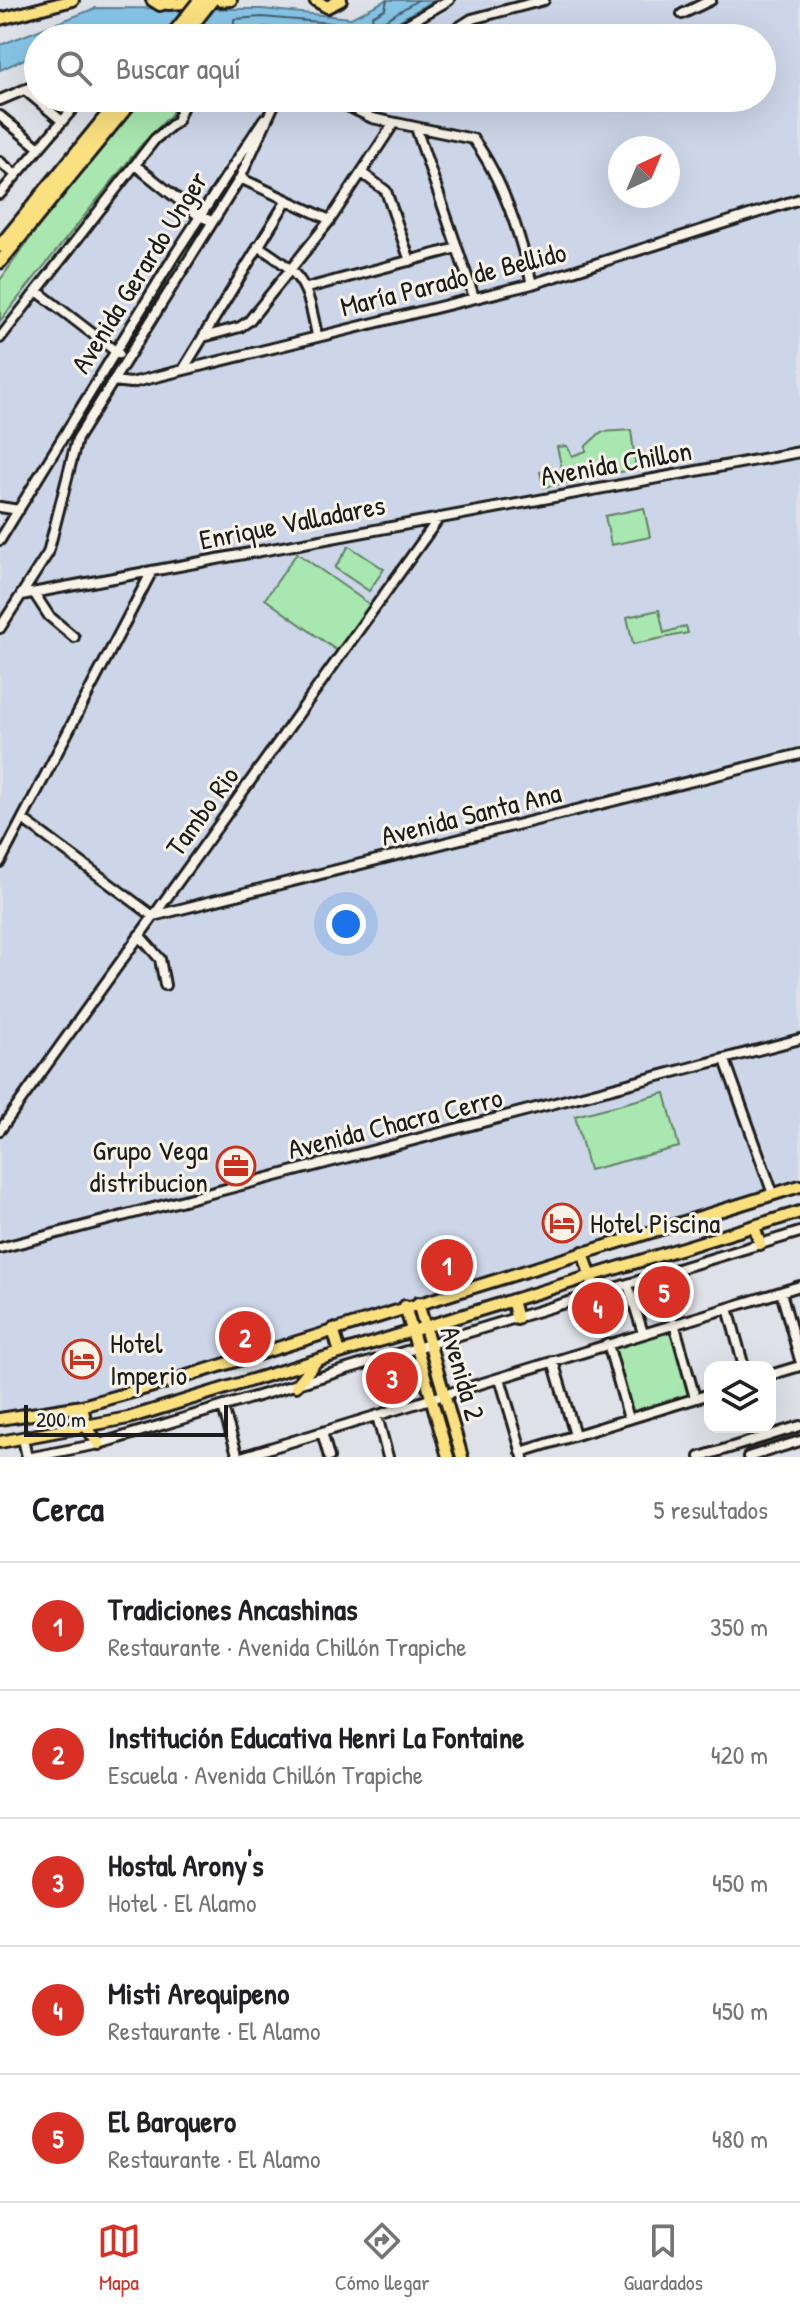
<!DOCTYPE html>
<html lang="es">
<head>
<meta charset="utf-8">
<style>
  body { margin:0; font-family:"Patrick Hand",sans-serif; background:#f2f2f2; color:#202124 }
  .controls { position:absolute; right:24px; bottom:24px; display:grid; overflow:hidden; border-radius:16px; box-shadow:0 8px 32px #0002 }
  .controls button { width:72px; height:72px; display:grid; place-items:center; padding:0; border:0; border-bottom:2px solid #e0e0e0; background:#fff; color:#202124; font:40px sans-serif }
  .compass { position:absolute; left:608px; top:136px; width:72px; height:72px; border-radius:50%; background:#fff; box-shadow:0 8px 32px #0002; rotate:44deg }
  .scale { position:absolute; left:24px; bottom:20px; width:204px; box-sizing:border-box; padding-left:8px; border:4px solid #1c1c1c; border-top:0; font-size:22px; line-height:28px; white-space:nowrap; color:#1c1c1c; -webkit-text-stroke:6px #f7f3e8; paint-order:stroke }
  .you { position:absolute; left:346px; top:924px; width:28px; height:28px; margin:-20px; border:6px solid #fff; border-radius:50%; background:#1a73e8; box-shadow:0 0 0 12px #1a73e833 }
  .badge { display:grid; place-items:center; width:52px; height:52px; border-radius:50%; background:#d93025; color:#fff; font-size:26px; font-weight:700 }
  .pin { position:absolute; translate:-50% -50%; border:4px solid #fff; box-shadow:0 2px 8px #0006 }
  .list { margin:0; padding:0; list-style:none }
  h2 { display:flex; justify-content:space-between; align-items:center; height:104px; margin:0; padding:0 32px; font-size:34px }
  h2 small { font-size:26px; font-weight:400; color:#757577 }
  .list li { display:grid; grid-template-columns:52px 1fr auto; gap:24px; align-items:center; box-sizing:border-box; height:128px; padding:0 32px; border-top:2px solid #e0e0e0 }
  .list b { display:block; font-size:30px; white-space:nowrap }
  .list p { margin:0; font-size:26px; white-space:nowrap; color:#757577 }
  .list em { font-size:26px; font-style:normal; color:#757577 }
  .icon { flex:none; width:44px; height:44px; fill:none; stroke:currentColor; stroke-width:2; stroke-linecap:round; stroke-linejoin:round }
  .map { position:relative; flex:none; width:800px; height:1457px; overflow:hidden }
  .search { position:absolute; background:#fff; box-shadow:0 8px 32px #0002; left:24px; right:24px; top:24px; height:88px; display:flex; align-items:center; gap:20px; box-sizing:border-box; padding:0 28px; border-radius:44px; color:#757577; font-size:30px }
  .sheet { height:744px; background:#fff }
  nav { display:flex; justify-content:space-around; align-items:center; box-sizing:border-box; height:112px; border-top:2px solid #e0e0e0; background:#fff; font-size:22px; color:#757577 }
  nav a { display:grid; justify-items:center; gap:4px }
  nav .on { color:#d93025 }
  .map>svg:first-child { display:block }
  .built { fill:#ccd6e8; fill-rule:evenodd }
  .green { fill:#a8e7af; stroke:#628266; stroke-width:2 }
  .water { fill:#86c4e6; stroke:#5c8195; stroke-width:2 }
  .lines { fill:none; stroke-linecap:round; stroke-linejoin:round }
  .shore { stroke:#465f6d; stroke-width:2 }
  .minor-casing { stroke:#1c1c1c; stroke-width:14 }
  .major-casing { stroke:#1c1c1c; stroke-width:16 }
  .highway-casing { stroke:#1c1c1c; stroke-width:17 }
  .minor { stroke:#f7f3e8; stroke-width:8 }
  .major { stroke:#fbe080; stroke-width:10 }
  .highway { stroke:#fbe080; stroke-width:11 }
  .highway-bridge-casing { stroke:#1c1c1c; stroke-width:17; stroke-linecap:butt }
  .highway-bridge { stroke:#fbe080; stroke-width:11 }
  .labels { text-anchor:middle; stroke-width:6; stroke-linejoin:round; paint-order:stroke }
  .street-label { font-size:28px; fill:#1c1c1c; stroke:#f7f3e8 }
  .poi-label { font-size:28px; fill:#1c1c1c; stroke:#f7f3e8; text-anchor:start }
</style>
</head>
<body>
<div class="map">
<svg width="800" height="1457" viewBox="0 0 800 1457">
  <rect width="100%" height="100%" fill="#dee2e8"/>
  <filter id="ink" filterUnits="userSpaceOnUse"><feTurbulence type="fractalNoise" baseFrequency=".0125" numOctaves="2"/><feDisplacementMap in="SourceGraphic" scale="16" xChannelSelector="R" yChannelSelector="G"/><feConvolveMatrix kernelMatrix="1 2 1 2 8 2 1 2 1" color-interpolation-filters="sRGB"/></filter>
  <g filter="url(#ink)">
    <!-- built -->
    <path class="built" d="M441 0H800V1179L153 1380 74 1401 0 1410V323L143 145 195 98H762V38H374ZM620 148H668V196H620Z"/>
    <!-- green -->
    <path class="green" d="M141 98H180L170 116 142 144 0 321V280L65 190Z
      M201 220 207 224 124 356 119 352Z
      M631 430 636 469 544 487 540 472 562 469 557 447 567 446 572 456 586 451V446L601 432Z
      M644 508 650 537 611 545 605 516Z
      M349 546 384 569 369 591 335 568Z
      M297 553 372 606 339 652 265 599Z
      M659 610 664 633 686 626 688 633 633 644 627 617Z
      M665 1093 679 1147 589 1170 575 1116Z
      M672 1329 691 1396 631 1413 612 1347Z"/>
    <!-- water -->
    <path class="water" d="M386 0H434L388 27 352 38 158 29 38 38V53L0 70V45L96 8 262 9 351 18Z"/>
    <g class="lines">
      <!-- shore -->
      <path class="shore" d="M387 0 385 9 372 16 373 22 385 20 418 0
        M250 38 248 29 234 25V19L262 17 354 25 356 38
        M260 38V30L264 27 346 38"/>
      <!-- minor casing -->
      <g class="minor-casing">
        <path id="minor" d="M682 14 711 0
          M383 38 449 0
          M442 38 472 19 544 0
          M503 38 510 36
          M25 90 62 121
          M331 98 372 118 473 139C503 179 520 235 532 284
          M0 100 38 84
          M0 116 38 147
          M416 128 474 297
          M0 162 16 175
          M135 165 199 216 212 221
          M362 173 386 191 410 261
          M240 178 330 220
          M0 194 82 98
          M258 246C305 277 306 282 317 335
          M307 288 457 248
          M37 291 119 354
          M203 337 240 327 249 321 330 220 394 123
          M0 338 155 139 177 121 186 98
          M184 368 287 200
          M113 381 131 383 532 284 800 199
          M0 507 19 510
          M0 540 176 253 264 119
          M34 593 49 616 74 637
          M21 595 800 452
          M0 628 48 553 77 439 240 178 277 98
          M28 823 153 916 800 754
          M0 862 152 571
          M139 935 160 959 165 985
          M725 1060 773 1194
          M0 1130 439 518
          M0 1248 800 1039
          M628 1285 643 1333
          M781 1292 800 1360
          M728 1308 744 1367
          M674 1323 695 1398
          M608 1344 629 1419
          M553 1361 575 1435
          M770 1375 800 1366
          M500 1378 523 1457
          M223 1408 238 1457
          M377 1416 388 1457
          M322 1432 329 1457
          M23 1439 27 1457
          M521 1452 710 1394
          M32 1457 99 1444 800 1232
          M241 1457 800 1286
          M700 1457 800 1426
          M748 1457 800 1441"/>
      </g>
      <!-- major casing -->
      <g class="major-casing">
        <path id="major" d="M152 0 160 5 172 1
          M315 0 327 7 341 0
          M168 4 231 0
          M0 19 73 0
          M754 1226 760 1244
          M583 1252 596 1294
          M512 1300 517 1319
          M418 1303 462 1457
          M405 1306 448 1457
          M333 1329 340 1353
          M296 1386 317 1360
          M82 1406 87 1428 99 1444
          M0 1419 82 1406 171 1381 800 1186
          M0 1442 128 1418 800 1212"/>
      </g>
      <!-- highway casing -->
      <g class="highway-casing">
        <path id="highway" d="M0 246 121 98
          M0 262 134 98"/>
      </g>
      <!-- minor -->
      <use href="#minor" class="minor"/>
      <!-- major -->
      <use href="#major" class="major"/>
      <!-- highway -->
      <use href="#highway" class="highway"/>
      <!-- highway-bridge casing -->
      <g class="highway-bridge-casing">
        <path id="highway-bridge" d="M170 38 200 0
          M182 38 212 0"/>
      </g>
      <!-- highway-bridge -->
      <use href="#highway-bridge" class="highway-bridge"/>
    </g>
  </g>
  <!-- icons -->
  <defs>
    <g id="office-ring" transform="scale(2)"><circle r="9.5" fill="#f7f3e8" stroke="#c8321e" stroke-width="1.5"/><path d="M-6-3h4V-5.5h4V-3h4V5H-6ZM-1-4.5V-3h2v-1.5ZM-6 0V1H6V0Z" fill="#c8321e"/></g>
    <g id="hotel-ring" transform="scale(2)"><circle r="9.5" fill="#f7f3e8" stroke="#c8321e" stroke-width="1.5"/><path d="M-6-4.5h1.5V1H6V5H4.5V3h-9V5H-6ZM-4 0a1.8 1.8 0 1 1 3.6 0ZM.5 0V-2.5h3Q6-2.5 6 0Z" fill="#c8321e"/></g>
  </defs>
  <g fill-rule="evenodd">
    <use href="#office-ring" x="236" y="1166"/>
    <use href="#hotel-ring" x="562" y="1223"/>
    <use href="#hotel-ring" x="82" y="1359"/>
  </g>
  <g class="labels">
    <!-- street labels -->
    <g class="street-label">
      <text transform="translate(139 272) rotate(-58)" y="10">Avenida Gerardo Unger</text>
      <text transform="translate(453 279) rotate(-14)" y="10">María Parado de Bellido</text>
      <text transform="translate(616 463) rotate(-10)" y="10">Avenida Chillon</text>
      <text transform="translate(292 522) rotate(-11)" y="10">Enrique Valladares</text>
      <text transform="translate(202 811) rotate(-54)" y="10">Tambo Rio</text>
      <text transform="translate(471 814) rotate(-14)" y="10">Avenida Santa Ana</text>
      <text transform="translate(395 1123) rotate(-14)" y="10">Avenida Chacra Cerro</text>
      <text transform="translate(463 1373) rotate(74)" y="10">Avenida 2</text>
    </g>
    <!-- poi labels -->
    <g class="poi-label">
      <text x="208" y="1160" text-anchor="end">Grupo Vega<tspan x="208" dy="32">distribucion</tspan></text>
      <text x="590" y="1233">Hotel Piscina</text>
      <text x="110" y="1353">Hotel<tspan x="110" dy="32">Imperio</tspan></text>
    </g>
  </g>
</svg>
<div class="controls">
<button><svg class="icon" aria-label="layers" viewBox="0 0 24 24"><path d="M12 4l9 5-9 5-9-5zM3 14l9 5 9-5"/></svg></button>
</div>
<svg class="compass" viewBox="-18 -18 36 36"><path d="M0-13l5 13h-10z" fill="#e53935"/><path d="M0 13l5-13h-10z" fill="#757577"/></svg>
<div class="scale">200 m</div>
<div class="you"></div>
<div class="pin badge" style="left:447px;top:1265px">1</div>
<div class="pin badge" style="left:245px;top:1337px">2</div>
<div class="pin badge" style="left:392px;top:1378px">3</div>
<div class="pin badge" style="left:598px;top:1308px">4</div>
<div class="pin badge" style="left:664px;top:1292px">5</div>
<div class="search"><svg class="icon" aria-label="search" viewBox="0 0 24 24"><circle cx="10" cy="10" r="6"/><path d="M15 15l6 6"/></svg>Buscar aquí</div>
</div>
<section class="sheet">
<h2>Cerca<small>5 resultados</small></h2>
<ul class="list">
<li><span class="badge">1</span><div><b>Tradiciones Ancashinas</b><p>Restaurante · Avenida Chillón Trapiche</p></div><em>350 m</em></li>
<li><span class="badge">2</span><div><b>Institución Educativa Henri La Fontaine</b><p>Escuela · Avenida Chillón Trapiche</p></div><em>420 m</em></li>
<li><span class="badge">3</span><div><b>Hostal Arony's</b><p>Hotel · El Alamo</p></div><em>450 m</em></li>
<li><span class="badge">4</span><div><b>Misti Arequipeno</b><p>Restaurante · El Alamo</p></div><em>450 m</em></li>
<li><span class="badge">5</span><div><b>El Barquero</b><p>Restaurante · El Alamo</p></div><em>480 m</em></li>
</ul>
</section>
<nav>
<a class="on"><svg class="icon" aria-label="map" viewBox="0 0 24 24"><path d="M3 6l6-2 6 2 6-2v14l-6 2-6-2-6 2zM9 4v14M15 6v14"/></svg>Mapa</a>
<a><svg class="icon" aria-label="directions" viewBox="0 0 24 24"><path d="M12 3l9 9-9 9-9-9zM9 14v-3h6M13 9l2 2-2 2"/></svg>Cómo llegar</a>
<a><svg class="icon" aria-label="saved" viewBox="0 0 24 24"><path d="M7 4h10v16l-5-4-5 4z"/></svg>Guardados</a>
</nav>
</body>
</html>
